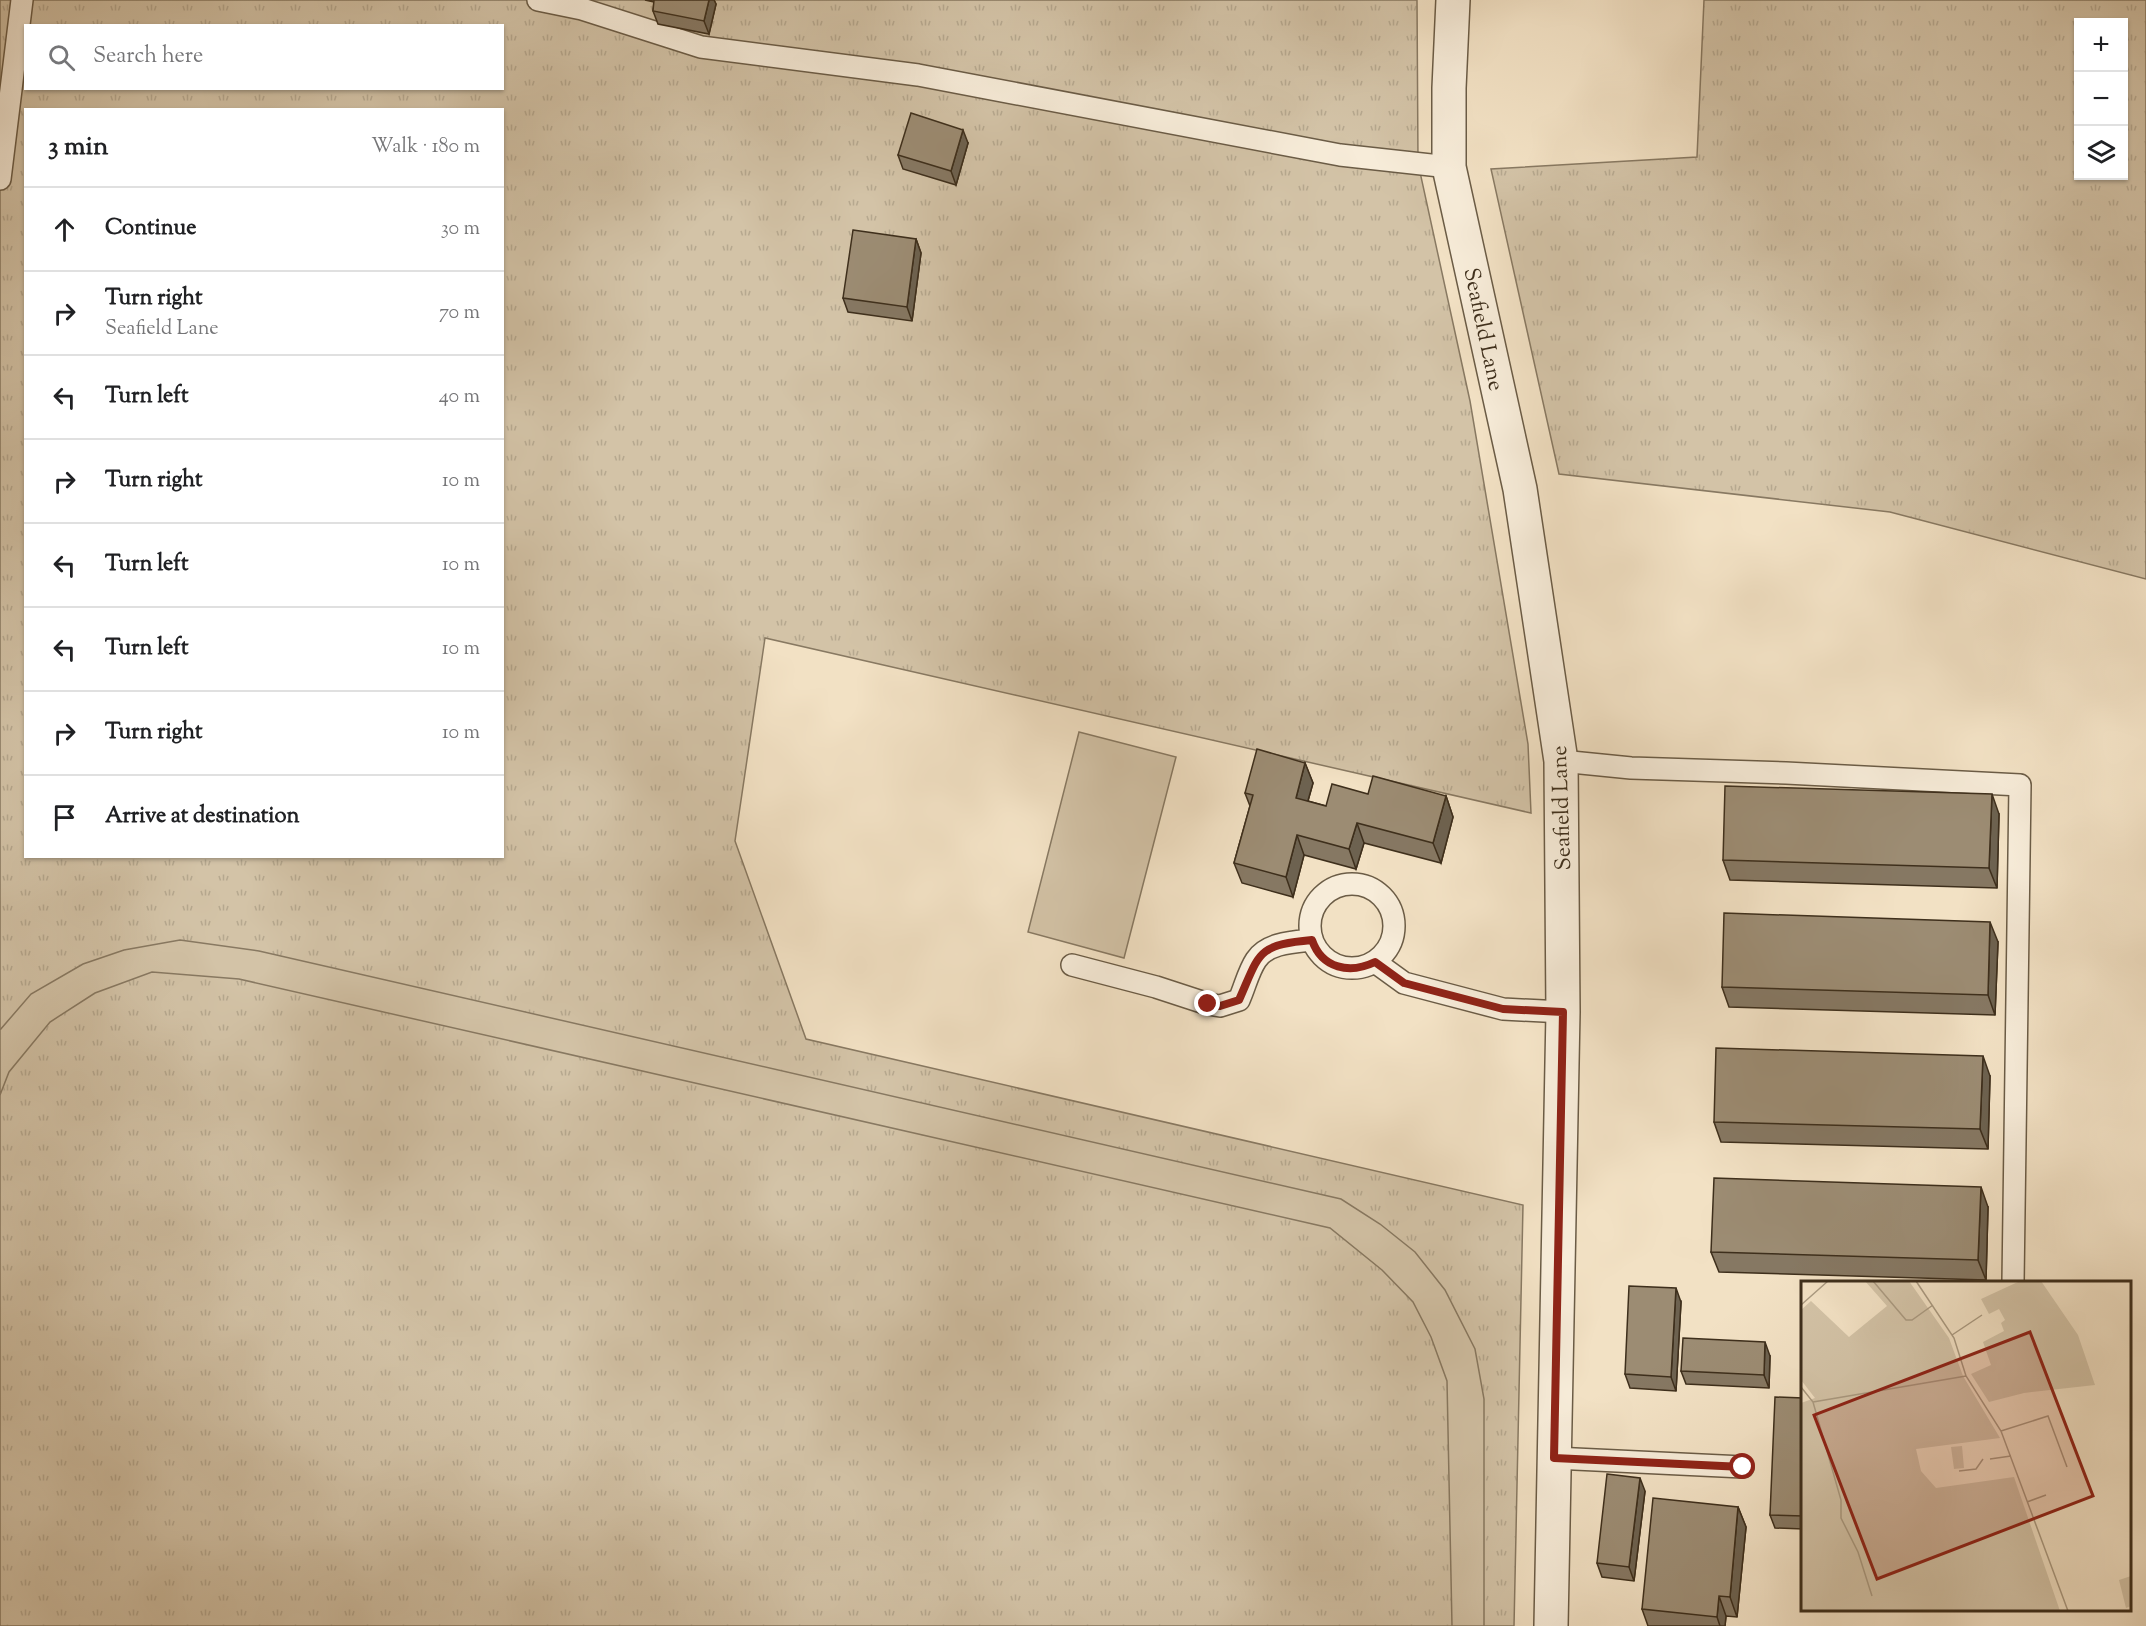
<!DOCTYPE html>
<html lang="en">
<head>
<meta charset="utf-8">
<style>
  body { margin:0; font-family:"Sorts Mill Goudy",serif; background:#f2f2f2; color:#202124 }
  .controls { position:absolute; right:18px; top:18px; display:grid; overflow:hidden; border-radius:0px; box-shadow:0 2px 4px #0004 }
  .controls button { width:54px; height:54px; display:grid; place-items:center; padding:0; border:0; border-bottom:2px solid #e0e0e0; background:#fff; color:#202124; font:30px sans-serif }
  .stop { position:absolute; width:18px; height:18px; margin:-14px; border:4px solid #8f2418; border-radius:50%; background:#fff }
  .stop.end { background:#8f2418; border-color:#fff; box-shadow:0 2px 6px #0008 }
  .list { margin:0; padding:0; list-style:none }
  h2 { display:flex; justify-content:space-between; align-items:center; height:78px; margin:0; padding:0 24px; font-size:26px }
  h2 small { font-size:20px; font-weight:400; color:#757577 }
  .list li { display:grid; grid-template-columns:39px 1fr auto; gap:18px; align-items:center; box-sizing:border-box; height:84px; padding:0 24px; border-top:2px solid #e0e0e0 }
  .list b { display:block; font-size:22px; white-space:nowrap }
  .list p { margin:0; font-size:20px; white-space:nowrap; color:#757577 }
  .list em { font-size:20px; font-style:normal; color:#757577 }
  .icon { flex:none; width:33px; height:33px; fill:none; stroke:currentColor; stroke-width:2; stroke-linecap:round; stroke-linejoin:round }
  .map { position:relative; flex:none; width:2146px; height:1626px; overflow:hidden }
  .search { position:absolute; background:#fff; box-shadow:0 2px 4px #0004; left:24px; top:24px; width:480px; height:66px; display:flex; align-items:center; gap:15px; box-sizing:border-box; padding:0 21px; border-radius:0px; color:#757577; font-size:22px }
  .panel { position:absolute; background:#fff; box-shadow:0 2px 4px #0004; left:24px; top:108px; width:480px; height:750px; border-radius:0px }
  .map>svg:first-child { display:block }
  .grass { fill:url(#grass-tufts); stroke:#887962; stroke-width:1.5; fill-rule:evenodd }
  .pitch { fill:#d3c3a7; stroke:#887962; stroke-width:1.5 }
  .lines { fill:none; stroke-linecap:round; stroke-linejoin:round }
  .service-casing { stroke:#6b5c46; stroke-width:24 }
  .minor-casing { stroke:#6b5c46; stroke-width:36 }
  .service { stroke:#f7ecd9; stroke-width:21 }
  .minor { stroke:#f7ecd9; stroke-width:33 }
  .wall { fill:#867863; stroke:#3e2f1c; stroke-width:1.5 }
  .shaded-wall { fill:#6d6250; stroke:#3e2f1c; stroke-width:1.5 }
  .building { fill:#9c8c73; stroke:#3e2f1c; stroke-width:1.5 }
  .route { stroke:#8f2418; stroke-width:8 }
  .labels { text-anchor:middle; stroke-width:5; stroke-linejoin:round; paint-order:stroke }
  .street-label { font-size:22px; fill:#3e2f1c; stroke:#f7ecd9 }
  .inset-road { fill:none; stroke:#aa9a81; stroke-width:1.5 }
  .view { fill:#8f2418; fill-opacity:0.15; stroke:#8f2418; stroke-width:3 }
  .inset-edge { fill:none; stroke:#3e2f1c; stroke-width:3 }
</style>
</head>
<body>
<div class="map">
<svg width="2146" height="1626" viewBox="0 0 2146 1626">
  <defs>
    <pattern id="grass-tufts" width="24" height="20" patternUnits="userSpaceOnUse" patternTransform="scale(1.5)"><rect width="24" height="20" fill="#d3c3a7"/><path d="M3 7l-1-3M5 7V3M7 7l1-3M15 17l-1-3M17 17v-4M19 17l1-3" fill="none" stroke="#b6a88f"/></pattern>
  </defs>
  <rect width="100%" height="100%" fill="#f2e1c4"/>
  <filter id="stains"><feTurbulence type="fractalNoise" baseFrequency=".00333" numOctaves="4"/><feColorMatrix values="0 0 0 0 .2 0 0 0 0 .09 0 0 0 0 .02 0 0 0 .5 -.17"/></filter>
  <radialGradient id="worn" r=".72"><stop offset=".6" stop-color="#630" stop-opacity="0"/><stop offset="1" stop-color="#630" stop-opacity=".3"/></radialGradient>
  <!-- grass -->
  <path class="grass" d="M0 0H1417L1418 163 1470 401 1528 744 1531 813 765 638 735 841 806 1039 1523 1205 1514 1626H0ZM26 26H502V88H26ZM26 110H502V856H26Z
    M1704 0H2146V579L1890 512 1559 474 1491 169 1697 157ZM2078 22H2124V176H2078Z"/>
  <!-- pitch -->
  <path class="pitch" d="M1079 732 1176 757 1124 958 1028 932Z
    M180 940 259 951 1341 1199 1380 1224 1415 1252 1445 1290 1475 1349 1484 1399V1626H1452L1447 1381 1431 1337 1413 1302 1382 1270 1330 1228 239 979 152 972 95 993 50 1022 9 1072 0 1095V1030L31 994 83 964 124 950Z"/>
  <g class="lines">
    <!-- service casing -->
    <g class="service-casing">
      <path id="service" d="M538 0 582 9 701 47 918 75 1340 155 1449 167
        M0 179 22 0
        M1561 761 1631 768 1786 773 2020 785 2013 1282
        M1310 926a42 42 0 1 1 84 0a42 42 0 1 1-84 0Z
        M1375 962 1404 983 1503 1009 1563 1012
        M1072 965 1156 987 1208 1004 1220 1006 1239 1000C1245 987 1248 972 1256 960 1267 943 1293 942 1312 940
        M1554 1458 1743 1467"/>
    </g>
    <!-- minor casing -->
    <g class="minor-casing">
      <path id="minor" d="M1453 0 1449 88V167L1520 489 1561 761 1563 1012 1551 1626"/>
    </g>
    <!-- service -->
    <use href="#service" class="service"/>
    <!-- minor -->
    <use href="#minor" class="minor"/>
  </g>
  <!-- wall -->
  <path class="wall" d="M645 0H714L716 4 709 34 658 24 653 11 654 2Z
    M968 143 956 185 903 169 898 155Z
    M916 239 921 253 912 321 848 312 843 298Z
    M1305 763 1313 783 1308 801 1326 806 1368 794 1446 796 1453 817 1441 863 1364 843 1356 869 1304 855 1293 897 1242 883 1234 863 1250 806 1245 793Z
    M1999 814 1997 888 1730 880 1723 860Z
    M1998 942 1995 1015 1729 1007 1722 987Z
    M1990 1076 1988 1149 1721 1142 1714 1122Z
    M1988 1207 1986 1280 1719 1272 1711 1252Z
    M1681 1302 1676 1391 1630 1388 1625 1374Z
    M1770 1356 1769 1388 1686 1384 1681 1371Z
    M1803 1398V1529L1775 1528 1770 1515Z
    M1645 1491 1634 1581 1602 1577 1597 1563Z
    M1738 1507 1746 1527 1737 1617 1726 1616 1725 1626H1648L1642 1609Z"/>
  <!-- shaded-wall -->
  <path class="shaded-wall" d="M709 0H714L716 4 709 34 704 21Z
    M963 130 968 143 956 185 951 171Z
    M916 239 921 253 912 321 907 307Z
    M1305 763 1313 783 1303 818 1296 798Z
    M1992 794 1999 814 1997 888 1989 868Z
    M1446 796 1453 817 1441 863 1433 843Z
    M1357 823 1364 843 1356 869 1349 849Z
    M1297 835 1304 855 1293 897 1286 877Z
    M1990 922 1998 942 1995 1015 1988 995Z
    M1983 1056 1990 1076 1988 1149 1980 1129Z
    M1981 1187 1988 1207 1986 1280 1978 1260Z
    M1676 1288 1681 1302 1676 1391 1671 1377Z
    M1765 1342 1770 1356 1769 1388 1764 1375Z
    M1640 1478 1645 1491 1634 1581 1629 1567Z
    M1738 1507 1746 1527 1737 1617 1730 1597Z
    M1719 1596 1726 1616 1725 1626H1720L1717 1617Z"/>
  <!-- building -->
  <path class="building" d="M654 0H709L704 21 653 11Z
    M911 113 963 130 951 171 898 155Z
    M853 230 916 239 907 307 843 298Z
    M1257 749 1305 763 1296 798 1326 806 1332 784 1368 794 1373 776 1446 796 1433 843 1357 823 1349 849 1297 835 1286 877 1234 863 1253 795 1245 793Z
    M1725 786 1992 794 1989 868 1723 860Z
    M1724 913 1990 922 1988 995 1722 987Z
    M1716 1048 1983 1056 1980 1129 1714 1122Z
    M1714 1178 1981 1187 1978 1260 1711 1252Z
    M1629 1286 1676 1288 1671 1377 1625 1374Z
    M1683 1338 1765 1342 1764 1375 1681 1371Z
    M1775 1397 1803 1398V1516L1770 1515Z
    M1607 1474 1640 1478 1629 1567 1597 1563Z
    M1653 1498 1738 1507 1730 1597 1719 1596 1717 1617 1642 1609Z"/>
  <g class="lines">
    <!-- route -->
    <path class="route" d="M1208 1004 1220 1006 1239 1000C1260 953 1256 945 1312 940 1322 969 1350 974 1375 962L1404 983 1503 1009 1563 1012 1554 1458 1743 1467"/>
  </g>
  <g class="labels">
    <!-- street labels -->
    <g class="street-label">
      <text transform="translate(1485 329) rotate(78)" y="8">Seafield Lane</text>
      <text transform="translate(1560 808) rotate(-92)" y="8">Seafield Lane</text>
    </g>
  </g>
  <!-- overview -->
  <g transform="translate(1801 1281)">
    <rect width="330" height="330" fill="#f2e1c4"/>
    <path d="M64 0H108L148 57 162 95 199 157 115 168 120 190 135 207 213 196 259 330H0V122L14 117 0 99V29L10 20 48 56 86 25ZM219 0H240L277 54 294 104 223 112 188 121 170 93 190 84 182 61 203 50 200 42 204 39 198 28 188 33 180 18ZM330 295V325L325 327 318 299Z" fill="#d3c3a7"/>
    <path d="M161 165 163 187 153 188 150 166ZM195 203 209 208 217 217 241 280 240 301 232 310 215 315 95 313 74 302 52 254 55 233 62 225ZM194 206 212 217 238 282 237 298 227 308 95 310 79 301 55 250 58 235 66 226Z" fill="#d3c3a7" fill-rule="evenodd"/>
    <path class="inset-road" d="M72 0 105 39H111L132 24M115 0 153 57 165 95 200 150 267 330M0 24 27 0M151 54 181 34M0 106 12 121 40 219V237L57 271 71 315M12 121 165 95M200 150 247 135 266 186M189 178 210 175M158 190 175 188 182 178M226 221 245 214"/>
    <path class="view" d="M229 51 292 215 76 298 13 134Z"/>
    <rect width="330" height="330" class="inset-edge"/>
  </g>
  <rect width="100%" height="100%" filter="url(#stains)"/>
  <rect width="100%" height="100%" fill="url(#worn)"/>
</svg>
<div class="controls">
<button>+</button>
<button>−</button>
<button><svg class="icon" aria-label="layers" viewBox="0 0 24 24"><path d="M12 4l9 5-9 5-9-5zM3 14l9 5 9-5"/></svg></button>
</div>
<div class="stop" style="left:1743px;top:1467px"></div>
<div class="stop end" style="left:1208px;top:1004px"></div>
<div class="search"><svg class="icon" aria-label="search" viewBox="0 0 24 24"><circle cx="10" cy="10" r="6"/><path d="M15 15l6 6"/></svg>Search here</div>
<section class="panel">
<h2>3 min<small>Walk · 180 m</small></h2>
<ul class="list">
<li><svg class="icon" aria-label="ahead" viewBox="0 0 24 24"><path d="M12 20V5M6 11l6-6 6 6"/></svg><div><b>Continue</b></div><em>30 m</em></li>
<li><svg class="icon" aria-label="right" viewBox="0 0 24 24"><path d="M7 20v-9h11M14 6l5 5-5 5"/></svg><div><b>Turn right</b><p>Seafield Lane</p></div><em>70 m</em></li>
<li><svg class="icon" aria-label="left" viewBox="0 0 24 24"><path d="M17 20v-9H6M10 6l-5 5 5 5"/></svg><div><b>Turn left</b></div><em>40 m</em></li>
<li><svg class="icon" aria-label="right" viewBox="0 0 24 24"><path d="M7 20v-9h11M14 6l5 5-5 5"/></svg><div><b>Turn right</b></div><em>10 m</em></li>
<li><svg class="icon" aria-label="left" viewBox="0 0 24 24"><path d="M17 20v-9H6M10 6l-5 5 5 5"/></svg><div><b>Turn left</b></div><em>10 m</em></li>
<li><svg class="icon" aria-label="left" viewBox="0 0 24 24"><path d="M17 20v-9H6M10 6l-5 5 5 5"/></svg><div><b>Turn left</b></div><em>10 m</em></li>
<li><svg class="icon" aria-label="right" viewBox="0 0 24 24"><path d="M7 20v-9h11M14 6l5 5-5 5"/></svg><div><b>Turn right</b></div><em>10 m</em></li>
<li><svg class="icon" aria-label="arrive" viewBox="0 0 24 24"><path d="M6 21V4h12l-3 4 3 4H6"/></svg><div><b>Arrive at destination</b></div></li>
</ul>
</section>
</div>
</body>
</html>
